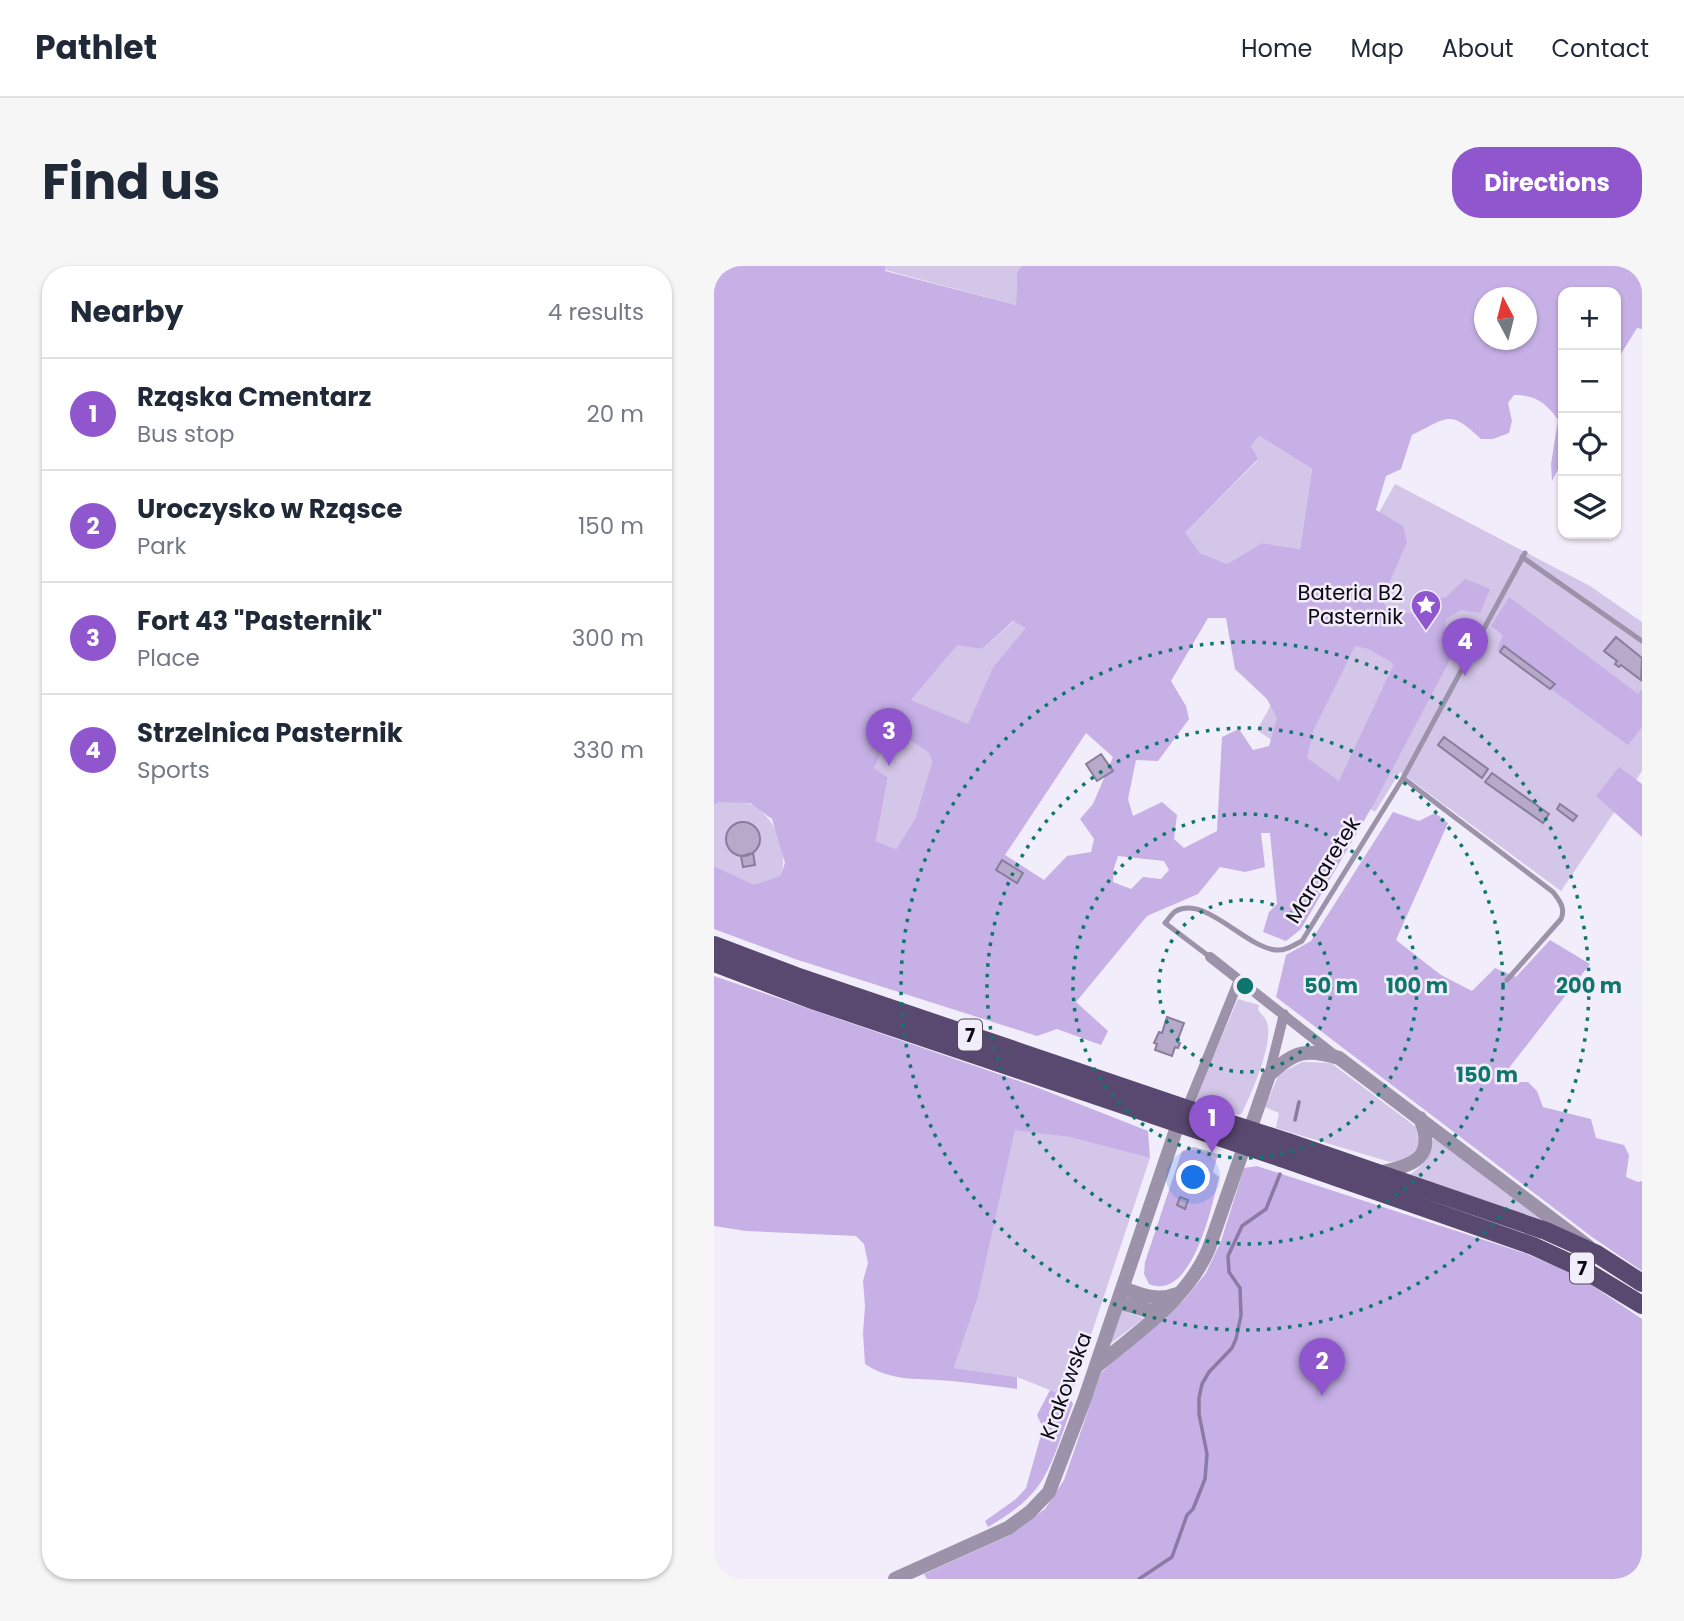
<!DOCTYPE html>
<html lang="en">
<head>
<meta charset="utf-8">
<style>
  body { margin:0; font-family:Poppins,sans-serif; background:#f6f6f7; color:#1f2937 }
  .controls { position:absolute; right:21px; top:21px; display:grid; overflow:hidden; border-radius:14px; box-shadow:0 2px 5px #0004 }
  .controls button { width:63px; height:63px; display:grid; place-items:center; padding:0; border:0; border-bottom:2px solid #e0e1e3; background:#fff; color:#1f2937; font:35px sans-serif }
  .compass { position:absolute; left:760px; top:21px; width:63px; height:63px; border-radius:50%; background:#fff; box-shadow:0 2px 5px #0004; rotate:353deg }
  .you { position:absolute; left:480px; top:912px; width:24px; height:24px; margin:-18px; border:5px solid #fff; border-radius:50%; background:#1a73e8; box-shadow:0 0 0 10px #1a73e833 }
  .badge { display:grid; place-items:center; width:46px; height:46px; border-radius:50%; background:#8f56ce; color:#fff; font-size:23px; font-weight:700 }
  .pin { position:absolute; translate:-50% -58px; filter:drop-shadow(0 2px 4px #0008) }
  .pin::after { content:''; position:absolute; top:37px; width:24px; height:21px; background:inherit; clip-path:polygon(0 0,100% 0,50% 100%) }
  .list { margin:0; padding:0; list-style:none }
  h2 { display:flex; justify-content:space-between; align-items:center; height:91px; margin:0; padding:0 28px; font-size:30px }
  h2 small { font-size:23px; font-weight:400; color:#747a83 }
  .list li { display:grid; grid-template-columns:46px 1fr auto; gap:21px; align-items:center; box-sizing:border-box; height:112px; padding:0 28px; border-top:2px solid #e0e1e3 }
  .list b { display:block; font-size:26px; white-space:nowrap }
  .list p { margin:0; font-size:23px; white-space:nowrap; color:#747a83 }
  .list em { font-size:23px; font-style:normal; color:#747a83 }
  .icon { flex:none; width:38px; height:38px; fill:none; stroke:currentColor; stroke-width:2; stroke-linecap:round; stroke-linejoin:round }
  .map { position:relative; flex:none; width:928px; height:1313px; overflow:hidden; border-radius:28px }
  header { display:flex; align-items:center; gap:42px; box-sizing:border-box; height:98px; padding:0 35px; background:#fff; border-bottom:2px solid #e0e1e3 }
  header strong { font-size:33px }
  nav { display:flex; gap:38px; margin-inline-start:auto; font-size:24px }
  .intro { display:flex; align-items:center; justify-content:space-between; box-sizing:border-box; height:168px; padding:0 42px }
  h1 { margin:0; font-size:49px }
  .button { padding:18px 32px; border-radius:28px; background:#8f56ce; color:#fff; font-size:24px; font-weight:700 }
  main { display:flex; gap:42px; padding:0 42px }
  aside { flex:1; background:#fff; border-radius:28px; box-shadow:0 2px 5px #0004 }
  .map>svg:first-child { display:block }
  .green { fill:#d3c6e8 }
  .forest { fill:#c6b0e6; fill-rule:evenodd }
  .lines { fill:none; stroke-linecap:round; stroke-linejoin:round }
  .stream { stroke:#8b7ba4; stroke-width:3.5 }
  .building { fill:#b6a9c9; stroke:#897d9c; stroke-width:2 }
  .service { stroke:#9c93aa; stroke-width:5 }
  .minor { stroke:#9c93aa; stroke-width:10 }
  .tertiary { stroke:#9c93aa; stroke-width:14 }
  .primary { stroke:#594870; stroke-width:18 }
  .primary-bridge { stroke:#594870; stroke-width:18 }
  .ring { fill:none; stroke:#0f766e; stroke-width:3.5; stroke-dasharray:3.5 7 }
  .labels { text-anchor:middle; stroke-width:5; stroke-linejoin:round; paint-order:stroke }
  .shield { fill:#f2edfa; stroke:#524d59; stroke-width:2 }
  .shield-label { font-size:19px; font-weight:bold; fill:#0d0914 }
  .poi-label { font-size:21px; fill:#0d0914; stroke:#f2edfa; text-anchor:end }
  .street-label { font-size:21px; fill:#0d0914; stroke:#f2edfa }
  .centre { fill:#0f766e; stroke:#f2edfa; stroke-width:3.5 }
  .ring-label { font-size:21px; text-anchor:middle; font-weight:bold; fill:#0f766e; stroke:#f2edfa; stroke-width:5; stroke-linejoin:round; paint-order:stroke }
</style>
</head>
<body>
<header>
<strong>Pathlet</strong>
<nav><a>Home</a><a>Map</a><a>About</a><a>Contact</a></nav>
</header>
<div class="intro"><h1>Find us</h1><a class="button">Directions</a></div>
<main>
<aside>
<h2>Nearby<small>4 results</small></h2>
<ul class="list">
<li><span class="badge">1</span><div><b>Rząska Cmentarz</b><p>Bus stop</p></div><em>20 m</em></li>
<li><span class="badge">2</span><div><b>Uroczysko w Rząsce</b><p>Park</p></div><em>150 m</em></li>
<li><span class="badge">3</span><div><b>Fort 43 &quot;Pasternik&quot;</b><p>Place</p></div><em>300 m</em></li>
<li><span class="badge">4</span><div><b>Strzelnica Pasternik</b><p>Sports</p></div><em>330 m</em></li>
</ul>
</aside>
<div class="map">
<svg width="928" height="1313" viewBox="0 0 928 1313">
  <rect width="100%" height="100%" fill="#f2edfa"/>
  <!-- green -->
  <path class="green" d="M171 0H308L303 7 302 39 171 4Z
    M545 170 598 203 586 283 548 277 513 298 486 287 470 268 544 194 537 180Z
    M681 218 876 320 928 356V505L847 625 686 506 661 546 543 464Z
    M300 355 313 362 279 401 254 459 197 434 243 378 268 383Z
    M179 461 215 487 218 496 201 553 182 583 162 575 174 513 159 502Z
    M5 536C14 536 29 534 38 539 61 551 76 585 66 610L40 620 0 600V539Z
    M524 733 545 739 544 744C547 748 552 752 553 757 560 777 537 828 528 847L525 849 483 837V828Z
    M588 796 617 797 702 861 705 879 695 893 676 896 562 862 565 847 551 841 565 808Z
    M301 863 355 871 436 892 356 1132 303 1111 240 1102 264 1031Z
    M720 872 831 955 696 909 709 898Z
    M407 1044 430 1052 396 1078Z"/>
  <!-- forest -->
  <path class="forest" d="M0 0H171V5L302 39 303 6 308 0H928V63L923 62 902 96V26H849V194L838 215 837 198 844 154C832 136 821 129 800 129L794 137 798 155 795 167 779 173H767C735 143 735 151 698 169L687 203 672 210 662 244 689 260 693 276 668 333 673 343 699 348 717 334 732 331 751 313 776 323 766 347 747 344 732 353 730 374 741 384 662 534 587 663 572 675 549 666 555 646 563 638 556 567H547L551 601 531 606 506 601 484 628 433 650 362 736 394 765 387 779 343 763 323 770 81 693 0 663V600L40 619 66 610 71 597 58 553 36 537 5 536 0 539ZM771 32H813V74H771ZM545 170 598 203 586 283 548 277 513 298 486 287 471 267 544 193 537 180ZM494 352H512L521 403 553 433 563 452 555 480 539 484 525 463 508 471 503 565 470 582 460 573 463 549 448 536 419 550 414 533 422 494 444 495 475 453 472 440 457 415ZM299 355 312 362 279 401 254 458 197 434 243 379 268 383ZM641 380 655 383 680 398 625 515 593 492 599 465ZM179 462 215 487 218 496 201 553 182 583 162 575 174 512 160 502ZM372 467 399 491 379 538 366 553 380 573 377 586 353 590 330 614 291 589ZM404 590 450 595 455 604 447 613 429 611 417 623 399 616 400 602Z
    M795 331 924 428 928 423V461L914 479 783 384 789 369 777 360Z
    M905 501 928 518V571L882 530Z
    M679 546 705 555 721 547 734 557 682 674 727 709 758 725 781 702 802 711 836 674 876 698 791 807 804 816H814L823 825 829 841 877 853 882 872 910 879 915 889 912 911 924 916 928 915V1005L878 971 562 731 572 689 597 675Z
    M0 710 322 821 434 865 436 892 355 871 301 864 264 1031 240 1102 303 1111V1123C281 1120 259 1117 237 1115 206 1112 177 1116 151 1098L149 1067 151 1040 149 1015 154 997 150 978 142 970 32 965 0 960Z
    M480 881 504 888 499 906 505 911C498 940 478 1036 435 1018L430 1008 431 996 468 885Z
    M543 900 810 987 861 1008 928 1053V1313H213L210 1308 294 1270 331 1243 350 1214 387 1107 417 1078 470 1034 492 1007 507 975 530 902Z
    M336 1124 356 1132 359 1138C349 1163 340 1198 325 1219 312 1237 293 1250 274 1261L271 1255 302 1233 312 1222 329 1162 323 1149Z"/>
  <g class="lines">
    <!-- stream -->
    <path class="stream" d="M581 854 585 836
      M425 1313 458 1291 473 1249 479 1243 491 1213 493 1188 485 1148V1132L488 1118 495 1106 518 1082 522 1073 527 1049 526 1022 515 1006 514 990 528 960 552 943 566 908"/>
  </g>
  <!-- building -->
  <path class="building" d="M902 371 928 392 927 414 907 399 905 401 901 398 903 395 890 385Z
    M790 380 841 418 836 423 786 386Z
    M730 471 774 503 768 512 724 479Z
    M387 488 399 505 383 515 372 498Z
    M778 507 835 548 829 557 771 516Z
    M846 538 863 550 859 555 843 543Z
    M12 573a17 17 0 1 1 34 0a17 17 0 1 1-34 0Z
    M39 587 41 599 29 601 27 590Z
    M288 594 309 607 303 617 282 604Z
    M453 751 470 757 463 776 466 777 464 782 461 781 458 790 441 784 443 778 440 777 445 766 448 767Z
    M466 931 474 934 471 943 463 939Z"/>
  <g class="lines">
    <!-- service -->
    <path class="service" d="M808 291 928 375
      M689 512 839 626C845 634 852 642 847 653L793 714
      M496 691 451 657C454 654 458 647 462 645 491 629 531 681 562 684 572 685 580 679 588 675L689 512 811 287"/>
    <!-- minor -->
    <path class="minor" d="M496 691 623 791
      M555 809 570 748
      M473 842 525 714"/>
    <!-- tertiary -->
    <path class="tertiary" d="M664 907C699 899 723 893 706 852
      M409 1022C427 1029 445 1036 463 1028
      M404 1036 435 1045H448
      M382 1101C423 1066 474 1033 495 982L555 809C581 785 591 782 625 792L874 980
      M181 1313 294 1262 316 1246 335 1226 371 1132 464 858"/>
    <!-- primary -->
    <path class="primary" d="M0 679 82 710 512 856
      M0 697 101 735 501 870
      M574 876 832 965 883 988 928 1017
      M567 892 819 980 867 1002 928 1039"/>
    <!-- primary-bridge -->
    <path class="primary-bridge" d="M512 856 574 876
      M501 870 567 892"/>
  </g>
  <!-- distance rings -->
  <g class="ring">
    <circle cx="531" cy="720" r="86"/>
    <circle cx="531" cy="720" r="172"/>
    <circle cx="531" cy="720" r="258"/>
    <circle cx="531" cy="720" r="344"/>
  </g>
  <!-- icons -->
  <defs>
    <g id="sight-pin" transform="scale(1.575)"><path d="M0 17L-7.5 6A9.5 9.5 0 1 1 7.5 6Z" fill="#8f56ce" stroke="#f2edfa"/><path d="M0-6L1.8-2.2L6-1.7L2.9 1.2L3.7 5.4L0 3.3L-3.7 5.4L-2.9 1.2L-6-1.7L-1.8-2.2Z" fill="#fff"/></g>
  </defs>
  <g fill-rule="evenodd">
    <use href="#sight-pin" x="712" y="339"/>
  </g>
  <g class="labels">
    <!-- shield labels -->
    <g class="shield">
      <rect x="244" y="753.5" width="24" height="31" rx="5"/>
      <rect x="856" y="986.5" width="24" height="31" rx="5"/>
    </g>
    <g class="shield-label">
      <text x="256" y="776">7</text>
      <text x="868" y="1009">7</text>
    </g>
    <!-- poi labels -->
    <g class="poi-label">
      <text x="689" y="334">Bateria B2<tspan x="689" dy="24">Pasternik</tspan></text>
    </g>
    <!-- street labels -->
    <g class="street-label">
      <text transform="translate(609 604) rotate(-58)" y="7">Margaretek</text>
      <text transform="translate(352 1120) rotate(-70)" y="7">Krakowska</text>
    </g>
  </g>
  <circle cx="531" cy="720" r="10" class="centre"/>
  <g class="ring-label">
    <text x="617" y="727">50 m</text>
    <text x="703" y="727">100 m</text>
    <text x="875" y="727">200 m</text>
    <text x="773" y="816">150 m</text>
  </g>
</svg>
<div class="controls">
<button>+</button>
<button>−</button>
<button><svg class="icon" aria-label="locate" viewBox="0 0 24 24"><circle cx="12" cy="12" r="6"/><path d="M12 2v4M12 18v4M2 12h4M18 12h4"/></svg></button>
<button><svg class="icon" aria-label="layers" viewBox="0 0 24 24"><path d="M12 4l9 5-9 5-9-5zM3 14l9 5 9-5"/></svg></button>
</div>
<svg class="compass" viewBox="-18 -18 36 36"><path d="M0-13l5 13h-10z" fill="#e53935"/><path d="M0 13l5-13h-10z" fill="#747a83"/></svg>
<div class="you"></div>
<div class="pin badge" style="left:498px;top:887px">1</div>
<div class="pin badge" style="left:608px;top:1130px">2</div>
<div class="pin badge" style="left:175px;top:500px">3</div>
<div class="pin badge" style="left:751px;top:410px">4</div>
</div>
</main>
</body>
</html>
